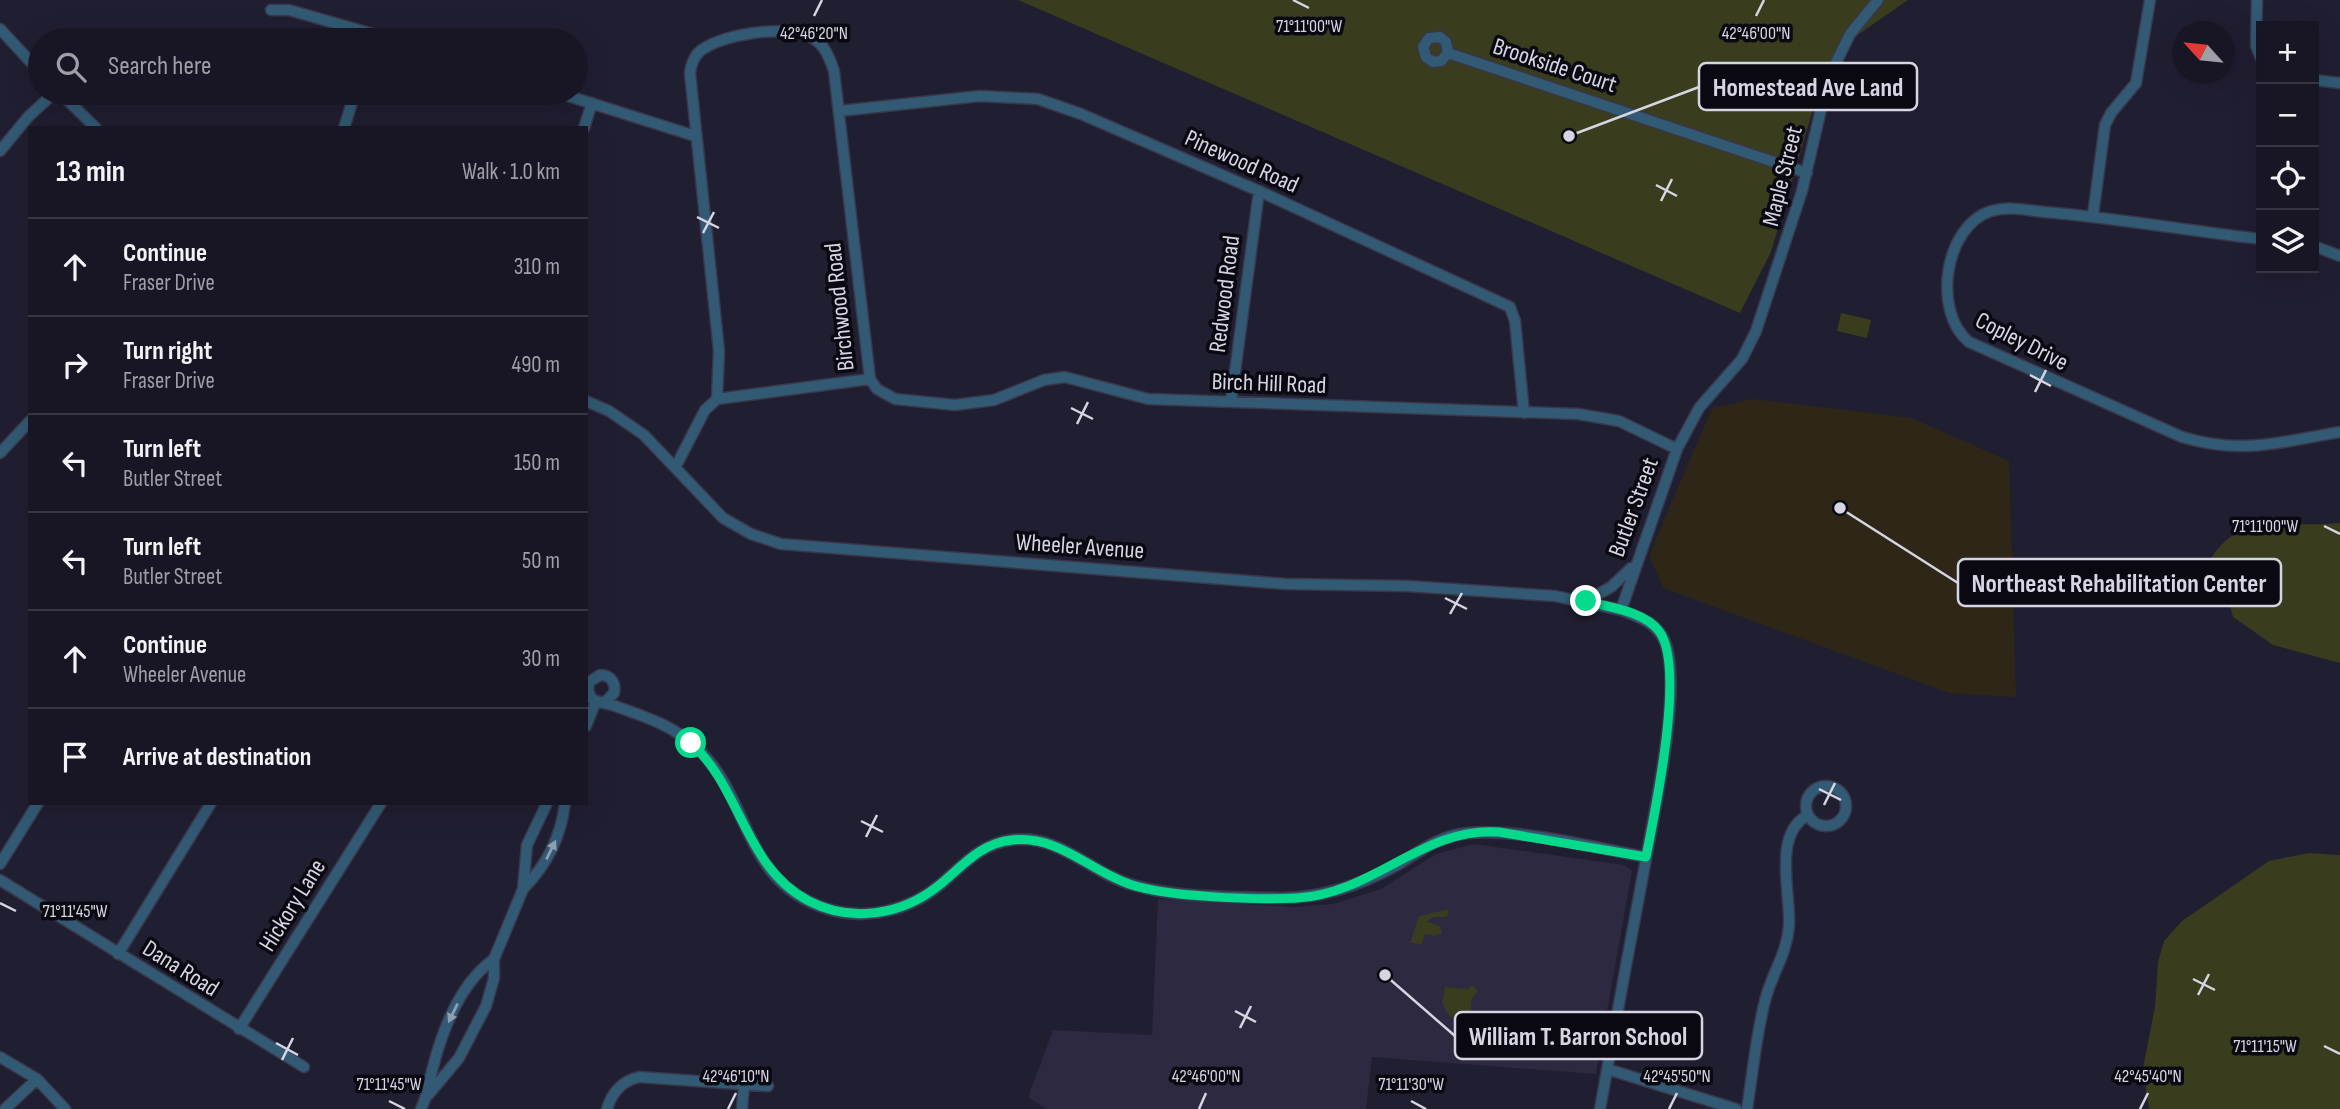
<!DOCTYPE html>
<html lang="en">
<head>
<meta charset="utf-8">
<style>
  body { margin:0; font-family:"Sofia Sans Condensed",sans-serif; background:#252332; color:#f1f3f6 }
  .controls { position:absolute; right:21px; top:21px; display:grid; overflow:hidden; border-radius:0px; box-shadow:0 7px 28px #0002 }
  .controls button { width:63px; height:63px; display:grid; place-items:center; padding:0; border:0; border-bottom:2px solid #363542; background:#181625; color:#f1f3f6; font:35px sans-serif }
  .compass { position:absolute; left:2172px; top:21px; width:63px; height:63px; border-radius:50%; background:#181625; box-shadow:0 7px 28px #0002; rotate:297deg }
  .stop { position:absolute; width:21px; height:21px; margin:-16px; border:5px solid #05d98b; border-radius:50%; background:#fff }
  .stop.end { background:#05d98b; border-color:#fff; box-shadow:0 2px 7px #0008 }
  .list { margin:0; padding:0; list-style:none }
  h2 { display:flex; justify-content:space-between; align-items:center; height:91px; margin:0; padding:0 28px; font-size:30px }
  h2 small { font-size:23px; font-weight:400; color:#9f9fa7 }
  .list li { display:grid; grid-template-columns:46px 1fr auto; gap:21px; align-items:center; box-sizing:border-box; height:98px; padding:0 28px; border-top:2px solid #363542 }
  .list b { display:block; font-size:26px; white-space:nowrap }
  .list p { margin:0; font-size:23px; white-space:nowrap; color:#9f9fa7 }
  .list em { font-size:23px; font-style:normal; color:#9f9fa7 }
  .icon { flex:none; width:38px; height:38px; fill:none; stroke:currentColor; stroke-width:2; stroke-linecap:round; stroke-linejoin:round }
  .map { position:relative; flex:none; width:2340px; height:1109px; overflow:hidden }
  .search { position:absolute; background:#181625; box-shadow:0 7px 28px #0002; left:28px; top:28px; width:560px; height:77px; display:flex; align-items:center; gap:18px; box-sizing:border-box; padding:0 24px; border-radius:38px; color:#9f9fa7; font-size:26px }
  .panel { position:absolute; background:#181625; box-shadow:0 7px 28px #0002; left:28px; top:126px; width:560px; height:679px; border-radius:0px }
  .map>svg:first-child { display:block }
  .built { fill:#2c2941 }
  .medical { fill:#2e2717 }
  .green { fill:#393c1d }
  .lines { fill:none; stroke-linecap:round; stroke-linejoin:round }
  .minor-casing { stroke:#39384a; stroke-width:13 }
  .minor { stroke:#325a74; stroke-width:10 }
  .oneway { fill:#8c9eb0 }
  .route { stroke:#05d98b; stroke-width:9 }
  .ticks { fill:none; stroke:#d6d5e2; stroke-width:2.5 }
  .labels { text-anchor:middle; stroke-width:7; stroke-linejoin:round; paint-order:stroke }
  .street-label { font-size:24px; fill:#d6d5e2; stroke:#0a0912 }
  .ticks-label { font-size:18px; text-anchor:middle; fill:#d6d5e2; stroke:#0a0912; stroke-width:7; stroke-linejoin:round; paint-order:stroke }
  .leader { fill:none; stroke:#d6d5e2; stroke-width:2.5 }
  .callout-dot { fill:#d6d5e2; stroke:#0a0912; stroke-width:2.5 }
  .callout { fill:#0a0912; stroke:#d6d5e2; stroke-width:2.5 }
  .callout-label { font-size:26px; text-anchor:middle; font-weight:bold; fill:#d6d5e2 }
</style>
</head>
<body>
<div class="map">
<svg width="2340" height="1109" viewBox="0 0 2340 1109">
  <rect width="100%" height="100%" fill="#201e31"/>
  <!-- built -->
  <path class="built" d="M1474 844 1625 865 1632 871 1596 1074 1372 1057 1366 1109H1046L1028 1097 1053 1030 1152 1035 1158 899 1295 907 1333 904 1381 889 1436 854Z"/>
  <!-- medical -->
  <path class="medical" d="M1753 399 1912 418 2009 461 2016 697 1949 693 1663 588 1649 555 1712 408Z"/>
  <!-- green -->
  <path class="green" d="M1018 0H1908L1856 36 1814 106 1771 252 1740 313Z
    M1841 313 1871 320 1867 338 1837 331Z
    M2340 523V663L2273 645 2233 617 2226 589 2206 568C2234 508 2286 529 2340 523Z
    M2309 853 2340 855V1109H2149L2143 1068 2155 1007 2158 962 2164 941 2182 921 2269 861Z
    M1449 909 1447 917H1433L1427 922 1440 926 1442 933 1434 936 1425 934 1422 944 1410 943 1419 916Z
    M1472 985 1478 991 1471 1000V1016L1450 1017 1442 1003 1445 987 1468 989Z"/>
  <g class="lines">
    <!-- minor casing -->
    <g class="minor-casing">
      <path id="minor" d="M2257 0 2256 46 2261 58
        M271 10H289L394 40
        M0 29 40 72
        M1448 53 1441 61 1433 62 1426 57 1423 47 1429 38 1440 37 1446 42 1448 53 1807 173
        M2314 80 2340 83
        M60 93 96 128
        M559 93 695 136
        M839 111 980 96 1038 99 1081 114 1259 191 1510 307 1515 321 1524 413
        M344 128 355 93
        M584 128 592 103
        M0 151 28 117 54 93
        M2093 215 2105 125 2111 113 2136 83 2150 0
        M2261 239C2189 231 2117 218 2044 212 2026 210 2009 206 1991 211 1944 226 1932 312 1969 342L2182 437C2242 455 2281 442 2340 432
        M2314 246 2340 256
        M717 399 719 351 690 73C691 65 693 59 698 53 717 34 785 25 809 36 824 43 829 56 834 71L870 379 877 389 895 399 955 405 994 400 1044 380 1065 377 1148 399 1578 414 1619 421 1677 449
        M586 401 609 411 644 435 723 518 751 534 781 544 1286 584 1407 586 1555 596 1621 610
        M1231 402 1259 191
        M0 453 30 421
        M676 466 705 410 717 399 870 379
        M1586 601 1611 587 1631 568
        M605 702 614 693C616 683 611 675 600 675L589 682 588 691 592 699C599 703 607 703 615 706 646 717 675 726 699 750 751 800 743 883 828 909 868 921 910 910 941 884 963 865 981 844 1011 840 1059 833 1090 873 1133 885 1178 898 1230 897 1277 898 1320 899 1359 886 1397 865 1416 854 1434 840 1455 835 1502 824 1596 848 1646 857
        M586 726 596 701
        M1806 806a20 20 0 1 1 40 0a20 20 0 1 1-40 0Z
        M0 864 38 803
        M0 880 304 1067
        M523 889C547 865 561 837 565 803
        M118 954 211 803
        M239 1029 381 803
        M0 1057 37 1079 65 1109
        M1607 1069 1736 1109
        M428 1095 459 1058 486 1006 494 978V959L523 889 527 845 547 803
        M5 1109 37 1079
        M421 1109C428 1095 429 1082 433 1067 443 1028 460 983 494 959
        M607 1109C612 1092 622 1081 639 1077L768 1086
        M742 1109 744 1084
        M1600 1109C1615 1026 1630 942 1646 859 1655 807 1680 697 1667 648 1661 624 1642 618 1621 610L1677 449 1699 408 1742 359 1756 331 1802 191 1828 79 1850 34 1878 0
        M1747 1109C1753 1072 1756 1033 1766 997 1773 972 1787 953 1789 926 1791 894 1772 834 1808 815"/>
    </g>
    <!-- minor -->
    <use href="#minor" class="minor"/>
  </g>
  <!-- one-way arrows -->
  <defs><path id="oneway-solid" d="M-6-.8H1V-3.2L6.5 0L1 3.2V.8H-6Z" transform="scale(1.75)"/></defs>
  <g class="oneway">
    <use href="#oneway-solid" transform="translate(551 850) rotate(-64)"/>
    <use href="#oneway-solid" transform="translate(453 1013) rotate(116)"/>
  </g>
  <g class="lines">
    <!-- route -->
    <path class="route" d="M691 743C741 788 745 868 809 901 851 923 902 915 938 886 962 867 980 843 1012 840 1058 835 1089 870 1129 884 1165 897 1256 900 1297 898 1373 894 1424 826 1499 832L1646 857C1655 811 1686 667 1659 631 1644 611 1608 607 1586 601"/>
  </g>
  <!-- ticks -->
  <path class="ticks" d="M1293 0 1309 8M814 16 822 0M1756 16 1764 0M1656 185 1677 196M1661 201 1672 179M697 217 719 228M703 233 714 212M2030 375 2051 386M2035 392 2046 370M1071 408 1093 419M1077 424 1088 402M2324 526 2340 534M1445 598 1467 609M1450 614 1462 593M1819 789 1841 800M1824 805 1835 783M861 821 883 832M866 837 877 815M0 903 16 911M2193 979 2215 990M2198 995 2209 974M1235 1011 1256 1022M1240 1028 1251 1006M276 1043 298 1055M2324 1046 2340 1054M282 1060 293 1038M389 1101 405 1109M1411 1101 1426 1109M728 1109 736 1093M1199 1109 1206 1093M1669 1109 1677 1093M2140 1109 2148 1093"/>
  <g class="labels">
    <!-- street labels -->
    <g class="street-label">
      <text transform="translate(1555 65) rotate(18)" y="8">Brookside Court</text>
      <text transform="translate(1242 161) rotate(24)" y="8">Pinewood Road</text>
      <text transform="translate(1782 176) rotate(-76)" y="8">Maple Street</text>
      <text transform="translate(1224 294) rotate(-83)" y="8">Redwood Road</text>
      <text transform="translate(839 307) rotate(-96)" y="8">Birchwood Road</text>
      <text transform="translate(2022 341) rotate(27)" y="8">Copley Drive</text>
      <text transform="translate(1269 383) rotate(2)" y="8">Birch Hill Road</text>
      <text transform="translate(1633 507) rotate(-70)" y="8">Butler Street</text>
      <text transform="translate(1080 546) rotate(4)" y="8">Wheeler Avenue</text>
      <text transform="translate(292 905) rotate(-58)" y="8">Hickory Lane</text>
      <text transform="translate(181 968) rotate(32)" y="8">Dana Road</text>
    </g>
  </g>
  <g class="ticks-label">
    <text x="1309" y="32">71°11'00"W</text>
    <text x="814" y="39">42°46'20"N</text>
    <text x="1756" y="39">42°46'00"N</text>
    <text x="2265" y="532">71°11'00"W</text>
    <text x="75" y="917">71°11'45"W</text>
    <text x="2265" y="1052">71°11'15"W</text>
    <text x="736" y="1082">42°46'10"N</text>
    <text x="1206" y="1082">42°46'00"N</text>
    <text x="1677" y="1082">42°45'50"N</text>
    <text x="2148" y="1082">42°45'40"N</text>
    <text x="389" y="1090">71°11'45"W</text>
    <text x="1411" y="1090">71°11'30"W</text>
  </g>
  <!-- callouts -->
  <path class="leader" d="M1569 136L1699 87M1840 508L1958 583M1385 975L1455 1036"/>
  <g class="callout-dot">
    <circle cx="1569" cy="136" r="7"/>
    <circle cx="1840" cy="508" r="7"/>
    <circle cx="1385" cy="975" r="7"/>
  </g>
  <g class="callout">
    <rect x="1699" y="63" width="218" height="47" rx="7"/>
    <rect x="1958" y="559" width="323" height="47" rx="7"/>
    <rect x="1455" y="1012" width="247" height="47" rx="7"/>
  </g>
  <g class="callout-label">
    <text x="1808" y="96">Homestead Ave Land</text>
    <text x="2119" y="592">Northeast Rehabilitation Center</text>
    <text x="1578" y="1045">William T. Barron School</text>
  </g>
</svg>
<div class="controls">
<button>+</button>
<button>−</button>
<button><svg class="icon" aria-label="locate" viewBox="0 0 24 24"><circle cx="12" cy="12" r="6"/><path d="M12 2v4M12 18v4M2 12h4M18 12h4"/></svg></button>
<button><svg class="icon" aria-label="layers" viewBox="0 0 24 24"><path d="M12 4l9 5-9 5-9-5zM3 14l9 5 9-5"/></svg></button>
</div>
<svg class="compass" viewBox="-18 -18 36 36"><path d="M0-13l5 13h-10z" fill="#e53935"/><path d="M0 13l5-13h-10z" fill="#9f9fa7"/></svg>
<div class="stop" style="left:691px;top:743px"></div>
<div class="stop end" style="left:1586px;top:601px"></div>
<div class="search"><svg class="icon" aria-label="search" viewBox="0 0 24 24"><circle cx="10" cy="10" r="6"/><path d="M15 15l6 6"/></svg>Search here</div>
<section class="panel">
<h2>13 min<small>Walk · 1.0 km</small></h2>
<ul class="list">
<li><svg class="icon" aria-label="ahead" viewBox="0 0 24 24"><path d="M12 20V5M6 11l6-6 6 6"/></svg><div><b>Continue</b><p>Fraser Drive</p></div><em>310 m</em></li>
<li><svg class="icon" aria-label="right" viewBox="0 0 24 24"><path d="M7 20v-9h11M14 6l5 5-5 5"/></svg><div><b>Turn right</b><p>Fraser Drive</p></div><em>490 m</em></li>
<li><svg class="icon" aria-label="left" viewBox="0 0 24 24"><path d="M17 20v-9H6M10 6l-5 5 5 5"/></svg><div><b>Turn left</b><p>Butler Street</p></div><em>150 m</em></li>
<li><svg class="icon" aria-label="left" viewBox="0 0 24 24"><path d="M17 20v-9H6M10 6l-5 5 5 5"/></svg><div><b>Turn left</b><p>Butler Street</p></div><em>50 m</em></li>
<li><svg class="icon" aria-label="ahead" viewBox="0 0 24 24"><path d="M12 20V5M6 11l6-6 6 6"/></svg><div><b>Continue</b><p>Wheeler Avenue</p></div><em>30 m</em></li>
<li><svg class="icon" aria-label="arrive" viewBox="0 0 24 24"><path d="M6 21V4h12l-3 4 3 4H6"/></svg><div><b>Arrive at destination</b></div></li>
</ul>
</section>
</div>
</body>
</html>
